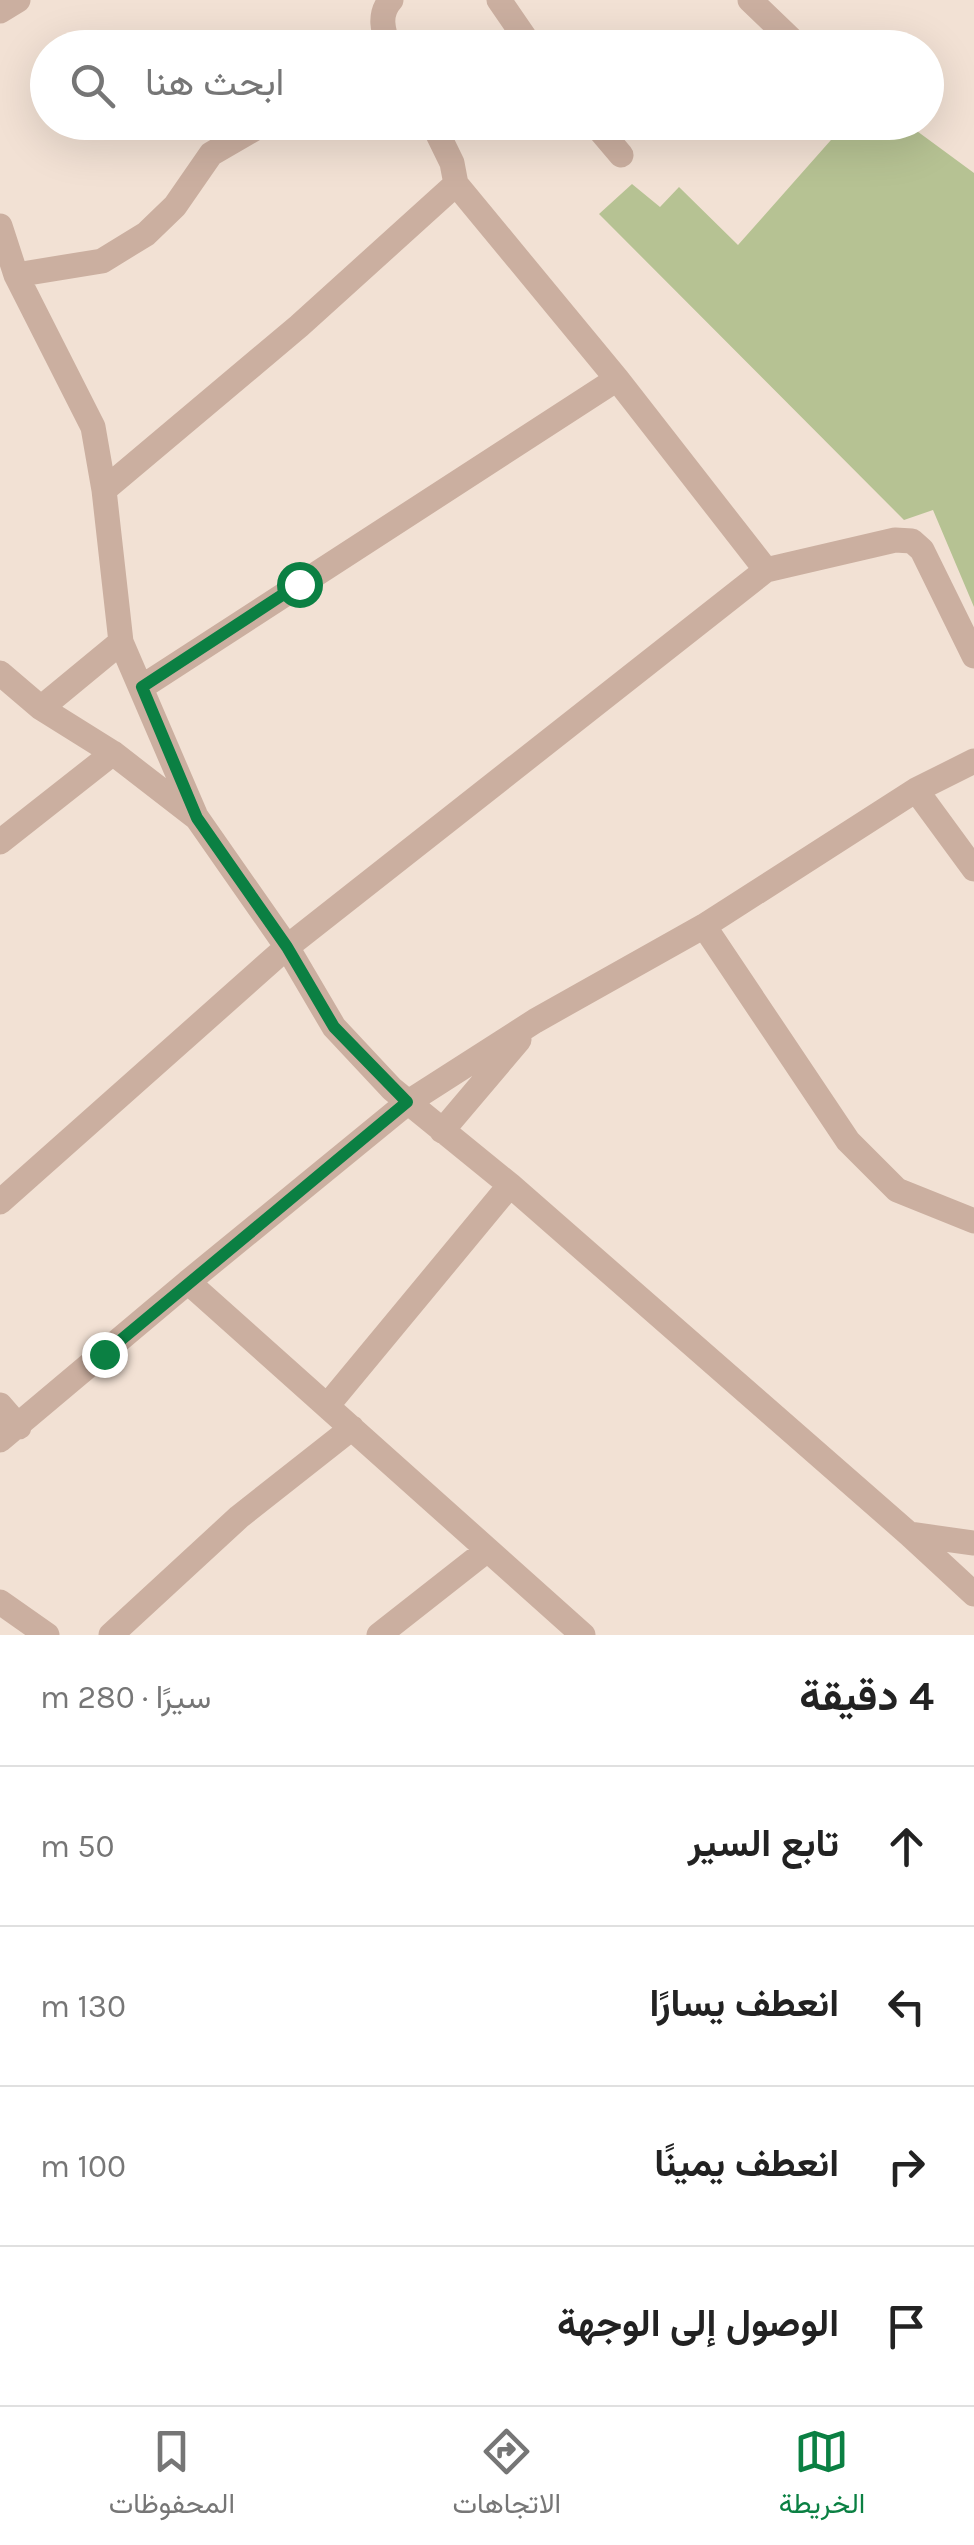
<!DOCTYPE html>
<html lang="ar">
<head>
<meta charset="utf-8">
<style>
  body { margin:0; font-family:Karla,Vazirmatn,sans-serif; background:#f2f2f2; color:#222; direction:rtl }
  .stop { position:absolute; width:30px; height:30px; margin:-22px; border:8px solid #0b8043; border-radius:50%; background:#fff }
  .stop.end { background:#0b8043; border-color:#fff; box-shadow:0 2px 10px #0008 }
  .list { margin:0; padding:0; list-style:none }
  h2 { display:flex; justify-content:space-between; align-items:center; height:130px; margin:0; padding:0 40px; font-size:42px }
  h2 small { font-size:32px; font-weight:400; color:#767676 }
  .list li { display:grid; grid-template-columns:65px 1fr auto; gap:30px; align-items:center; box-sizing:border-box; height:160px; padding:0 40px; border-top:2px solid #e0e0e0 }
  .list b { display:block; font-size:38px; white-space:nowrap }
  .list em { font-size:32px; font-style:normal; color:#767676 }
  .icon { flex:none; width:55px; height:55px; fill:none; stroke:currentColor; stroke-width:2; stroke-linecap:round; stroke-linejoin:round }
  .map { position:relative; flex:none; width:974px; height:1635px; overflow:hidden; direction:ltr }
  .search { position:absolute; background:#fff; box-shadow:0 10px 40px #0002; left:30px; right:30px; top:30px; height:110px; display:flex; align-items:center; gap:25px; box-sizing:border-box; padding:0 35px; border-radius:55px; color:#767676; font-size:38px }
  .sheet { height:770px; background:#fff }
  nav { display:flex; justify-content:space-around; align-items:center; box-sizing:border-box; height:140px; border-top:2px solid #e0e0e0; background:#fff; font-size:28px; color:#767676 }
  nav a { display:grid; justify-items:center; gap:5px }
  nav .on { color:#0b8043 }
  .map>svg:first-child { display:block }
  .green { fill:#b6c293 }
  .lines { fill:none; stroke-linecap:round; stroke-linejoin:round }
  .minor { stroke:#cbafa0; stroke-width:25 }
  .route { stroke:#0b8043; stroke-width:12 }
</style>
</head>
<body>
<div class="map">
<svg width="974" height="1635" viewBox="0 0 974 1635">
  <rect width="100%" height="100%" fill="#f2e1d4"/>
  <!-- green -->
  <path class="green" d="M846 123H906L974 173V607L933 510 904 520 599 214 632 184 660 207 679 187 738 245Z"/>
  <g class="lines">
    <!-- minor -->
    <path class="minor" d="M499 0 532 48
      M750 0 799 47
      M0 11 18 0
      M389 48C383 31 378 14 391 0
      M432 122 452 163 456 184
      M593 122 621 155
      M0 226 16 275 93 427 104 490
      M16 275 102 261 146 234 175 206 211 154 266 122
      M0 673 41 708 113 753 197 818 287 947 334 1027 392 1089 510 1185 909 1534 974 1543
      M142 687 617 379
      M41 708 121 642
      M916 790 974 869
      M195 814 121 642 104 490 299 326 456 184 617 379 766 570
      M0 842 113 753
      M704 926 848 1141 897 1190 974 1221
      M442 1131 519 1040
      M0 1202 287 947 766 570 895 540 912 541 922 550 974 656
      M0 1405 19 1427
      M327 1406 510 1185
      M0 1440 188 1282
      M909 1534 974 1594
      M0 1602 47 1635
      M111 1635 239 1517 352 1428
      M379 1635 486 1551
      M583 1635 188 1282 407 1103 535 1021 704 926 916 790 974 761"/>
  </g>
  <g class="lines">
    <!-- route -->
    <path class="route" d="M104 1354 407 1102 334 1027 287 947 197 818 142 687 299 584"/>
  </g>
</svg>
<div class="stop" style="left:299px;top:584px"></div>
<div class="stop end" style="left:104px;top:1354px"></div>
<div class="search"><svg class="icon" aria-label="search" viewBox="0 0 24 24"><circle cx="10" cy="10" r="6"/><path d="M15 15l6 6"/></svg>ابحث هنا</div>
</div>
<section class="sheet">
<h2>4 دقيقة<small>سيرًا · 280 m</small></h2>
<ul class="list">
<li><svg class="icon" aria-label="ahead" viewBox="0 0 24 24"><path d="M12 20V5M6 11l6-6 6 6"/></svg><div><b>تابع السير</b></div><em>50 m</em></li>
<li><svg class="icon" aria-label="left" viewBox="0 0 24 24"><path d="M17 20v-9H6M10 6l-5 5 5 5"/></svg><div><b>انعطف يسارًا</b></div><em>130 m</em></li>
<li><svg class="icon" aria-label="right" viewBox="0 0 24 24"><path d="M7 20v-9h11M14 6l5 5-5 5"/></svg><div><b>انعطف يمينًا</b></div><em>100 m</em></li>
<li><svg class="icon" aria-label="arrive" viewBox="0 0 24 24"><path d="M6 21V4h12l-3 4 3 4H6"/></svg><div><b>الوصول إلى الوجهة</b></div></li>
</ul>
</section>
<nav>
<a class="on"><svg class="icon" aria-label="map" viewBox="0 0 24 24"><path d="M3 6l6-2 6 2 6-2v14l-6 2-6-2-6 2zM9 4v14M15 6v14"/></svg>الخريطة</a>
<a><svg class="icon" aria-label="directions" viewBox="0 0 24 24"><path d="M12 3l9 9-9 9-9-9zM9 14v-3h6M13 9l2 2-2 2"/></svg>الاتجاهات</a>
<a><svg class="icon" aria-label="saved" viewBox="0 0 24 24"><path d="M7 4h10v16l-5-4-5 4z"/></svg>المحفوظات</a>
</nav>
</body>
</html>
